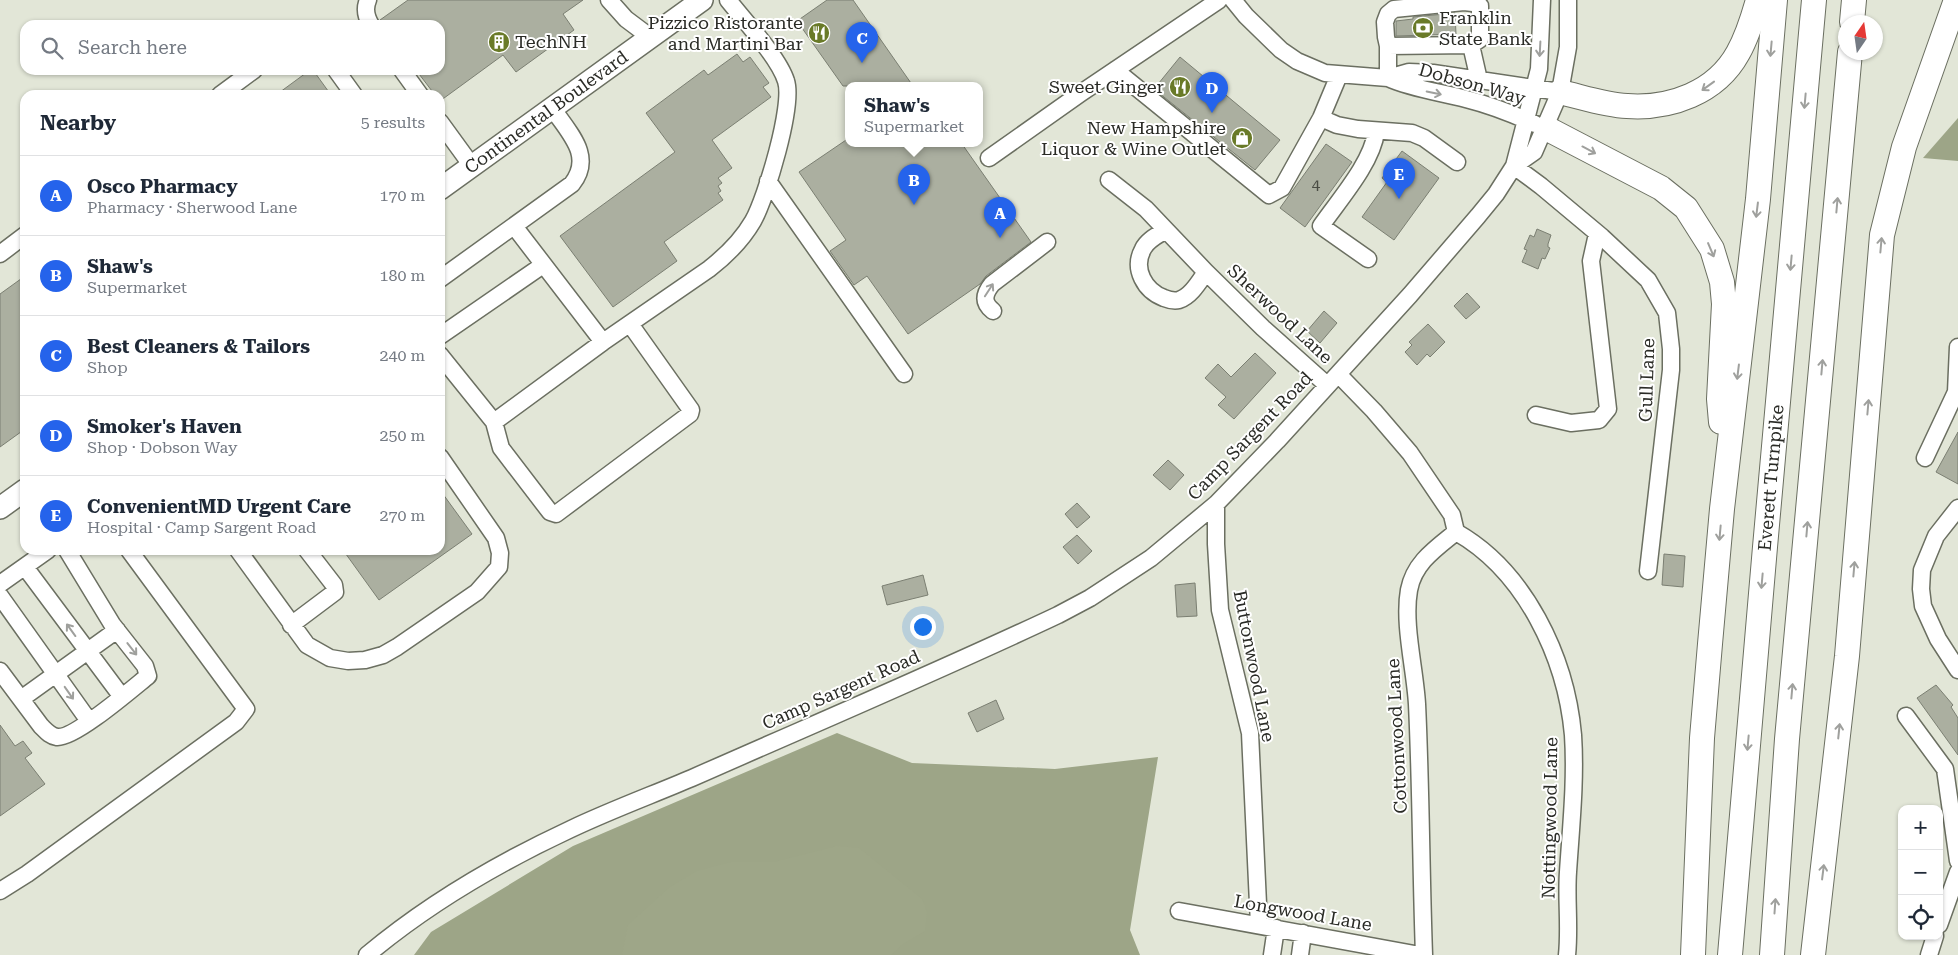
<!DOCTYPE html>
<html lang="en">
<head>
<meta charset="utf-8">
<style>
  body { margin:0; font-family:"Roboto Serif",serif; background:#f6f6f7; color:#1f2937 }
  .controls { position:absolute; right:15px; bottom:15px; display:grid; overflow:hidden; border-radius:10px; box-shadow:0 1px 4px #0004 }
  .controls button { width:45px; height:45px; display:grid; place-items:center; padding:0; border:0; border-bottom:1px solid #e0e1e3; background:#fff; color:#1f2937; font:25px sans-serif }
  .compass { position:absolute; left:1838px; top:15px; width:45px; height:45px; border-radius:50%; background:#fff; box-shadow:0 1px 4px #0004; rotate:13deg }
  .you { position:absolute; left:922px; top:626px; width:18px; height:18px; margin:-12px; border:4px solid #fff; border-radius:50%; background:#1a73e8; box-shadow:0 0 0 8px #1a73e833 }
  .badge { display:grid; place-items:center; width:32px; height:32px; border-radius:50%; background:#2563eb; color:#fff; font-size:16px; font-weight:700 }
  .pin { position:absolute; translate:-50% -41px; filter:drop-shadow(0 1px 2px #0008) }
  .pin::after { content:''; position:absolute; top:26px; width:18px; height:15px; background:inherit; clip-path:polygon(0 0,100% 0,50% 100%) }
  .popup { position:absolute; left:845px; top:82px; width:138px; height:65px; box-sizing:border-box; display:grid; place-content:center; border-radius:10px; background:#fff; filter:drop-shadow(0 1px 4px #0005); font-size:16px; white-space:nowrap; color:#747a83 }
  .popup b { font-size:19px; color:#1f2937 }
  .popup::after { content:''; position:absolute; left:50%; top:100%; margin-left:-10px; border:10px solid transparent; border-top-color:#fff }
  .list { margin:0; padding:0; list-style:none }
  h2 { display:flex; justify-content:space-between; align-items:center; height:65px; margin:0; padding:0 20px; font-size:21px }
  h2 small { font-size:16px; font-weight:400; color:#747a83 }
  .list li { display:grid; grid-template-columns:32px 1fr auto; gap:15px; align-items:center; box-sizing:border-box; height:80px; padding:0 20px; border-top:1px solid #e0e1e3 }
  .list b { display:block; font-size:19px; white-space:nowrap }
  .list p { margin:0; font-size:16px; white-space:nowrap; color:#747a83 }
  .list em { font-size:16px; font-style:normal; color:#747a83 }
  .icon { flex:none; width:28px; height:28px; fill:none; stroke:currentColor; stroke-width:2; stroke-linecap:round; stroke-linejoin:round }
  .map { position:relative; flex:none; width:1958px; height:955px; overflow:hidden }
  .search { position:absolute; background:#fff; box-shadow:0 1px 4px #0004; left:20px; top:20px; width:425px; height:55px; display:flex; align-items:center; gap:12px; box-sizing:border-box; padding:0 18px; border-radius:15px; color:#747a83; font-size:19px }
  .panel { position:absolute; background:#fff; box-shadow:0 1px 4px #0004; left:20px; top:90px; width:425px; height:465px; border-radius:15px }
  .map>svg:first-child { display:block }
  .forest { fill:#9da587 }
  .water { fill:#9ea688 }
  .building { fill:#abafa0; stroke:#7b7f72 }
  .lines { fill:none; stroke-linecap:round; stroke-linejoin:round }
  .minor-casing { stroke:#6b6f61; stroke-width:19 }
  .major-casing { stroke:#6b6f61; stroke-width:24 }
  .highway-casing { stroke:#6b6f61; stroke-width:26 }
  .minor { stroke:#fff; stroke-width:16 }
  .major { stroke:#fff; stroke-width:21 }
  .highway { stroke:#fff; stroke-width:24 }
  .oneway { stroke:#9fa09d }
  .labels { text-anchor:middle; stroke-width:4; stroke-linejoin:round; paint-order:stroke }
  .number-label { font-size:15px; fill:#4a4c44 }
  .poi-label { font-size:18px; fill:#2a2b26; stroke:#fff; text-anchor:end }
  .street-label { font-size:18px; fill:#2a2b26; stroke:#fff }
</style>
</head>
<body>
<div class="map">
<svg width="1958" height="955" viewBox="0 0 1958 955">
  <rect width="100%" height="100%" fill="#e2e6d7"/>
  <!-- forest -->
  <path class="forest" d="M1958 118V161L1923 158Z
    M837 733 912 763 1055 769 1158 757 1130 930 1140 955H414L431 932 573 846Z"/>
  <!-- water -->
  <path class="water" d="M837 846 859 848 922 899 927 912 925 931 903 944 891 955H622L628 925 670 887 697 871 731 862H774Z"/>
  <!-- building -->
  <path class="building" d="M408 0H583L563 14 574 30 516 72 503 55 440 101V95H435L416 70H440V25H381L380 20Z
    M827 0H853L913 86H843L797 21Z
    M1455 13 1456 34 1396 36V21L1413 19V17Z
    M737 54 743 62 750 57 769 83 763 87 771 97 712 140 732 168 718 178 722 183 718 186 721 191 718 193 723 200 664 242 677 261 613 307 560 236 675 152 646 113 704 70 708 75Z
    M1180 57 1280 140 1255 170 1154 89Z
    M310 70H313L331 95H276Z
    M849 138V144H962L1031 242 986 276 980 284 908 334 867 276 854 285 830 251 846 240 799 172Z
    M1326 144 1352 162 1305 227 1280 208Z
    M1402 151 1439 178 1394 240 1362 217 1387 182 1382 178Z
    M1537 229 1551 235 1548 244V247L1550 248 1545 259 1542 258 1538 269 1522 262 1527 250 1524 249 1530 235 1534 237Z
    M25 276V429L0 447V294Z
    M1467 293 1480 307 1466 319 1454 306Z
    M1324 311 1337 323 1320 343 1307 331Z
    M1428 324 1445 342 1430 357 1427 354 1417 365 1405 352 1412 345 1409 342Z
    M1255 353 1276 373 1234 419 1218 405 1226 397 1205 378 1218 364 1231 377Z
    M1958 432V484L1936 472Z
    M1168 460 1184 475 1170 490 1153 475Z
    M440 490 472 534 379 600 343 550H440Z
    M1077 503 1090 517 1077 528 1065 514Z
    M1077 535 1092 551 1078 564 1063 547Z
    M1664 554 1685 556 1683 587 1662 585Z
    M923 575 928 595 887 605 882 586Z
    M1195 583 1197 616 1177 617 1175 585Z
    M1936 685 1953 705 1951 707 1958 718V755L1917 698Z
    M996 700 1004 719 977 732 968 713Z
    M0 725 15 746 23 741 32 753 25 758 45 784 0 816Z"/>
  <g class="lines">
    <!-- minor casing -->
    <g class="minor-casing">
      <path id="minor" d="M368 0C364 9 366 17 371 25
        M609 0 626 19 650 37
        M1233 0 1246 16 1281 50 1297 61 1325 73 1388 78 1409 72 1433 73 1560 92
        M1388 46 1471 45
        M336 70 354 95
        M402 70 420 95
        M1115 70 1269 195 1282 188 1321 118 1339 75
        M1388 78V46L1386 37 1385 22 1388 14 1394 9 1464 2 1473 3 1480 6V39L1471 45 1479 80
        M1388 78C1413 89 1439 92 1466 99 1490 105 1513 114 1535 124
        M220 95 254 70
        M1321 118 1337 125 1358 129 1412 133 1424 138 1457 162
        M440 122 472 166
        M989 158 1081 93 1219 0
        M1514 166 1541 186 1602 237 1648 280 1667 313 1671 349V370L1648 571
        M1514 166 1534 152 1560 92 1568 47V0
        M1109 180 1146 209 1166 230
        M768 181 904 374
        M514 226 603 342
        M1166 230 1206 272C1199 282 1191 296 1179 300 1175 301 1169 300 1164 298 1145 291 1132 269 1143 249 1147 240 1158 235 1166 230Z
        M0 254 25 235
        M1368 259 1321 226C1339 200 1372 163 1376 132
        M1206 272 1263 328 1327 385
        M440 279 572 184C594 156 569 133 553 109
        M993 311C982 302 984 294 992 284L1047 242
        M440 336 543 265
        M440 355 494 422 603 342 709 269C727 255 742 240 753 221 766 198 794 105 786 81 779 58 744 20 728 0
        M1338 374 1374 411 1410 453 1452 515 1456 532C1525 571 1566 657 1573 735 1576 780 1571 826 1568 872 1566 899 1570 927 1567 955
        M1536 415 1571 423 1599 420 1608 409 1591 261 1597 234
        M494 422 501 448 550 512 556 514 690 414 691 410 630 324
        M1925 458 1956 392 1958 347
        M1216 504V544L1220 610 1250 733 1259 925
        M1958 508 1936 536 1922 570 1921 589 1923 606 1938 639 1958 670
        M238 550 307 645 330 658 348 661 365 660 383 655 397 647 477 592 499 567 500 553 496 538 440 457
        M25 567 122 697
        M0 584 48 550
        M0 596 89 721
        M291 625 335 592 334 585 307 550
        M0 671 41 726C46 731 50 736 57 737 74 739 133 688 148 676L145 666 112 624 67 550
        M21 699 117 630
        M1906 716 1945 769 1958 861
        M0 891 27 874 236 722 246 709 129 550
        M1179 911 1420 955
        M1939 925 1958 872
        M367 955C429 903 498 863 571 829 611 810 652 795 692 778 814 724 937 672 1058 615L1090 598 1151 558 1216 504 1277 441 1410 295 1478 216 1496 194 1514 166 1539 69 1542 0
        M1272 955 1276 928
        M1300 955 1303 933
        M1424 955C1421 871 1421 788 1417 704 1415 669 1403 624 1409 590 1414 563 1435 549 1456 532
        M1929 955 1935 936"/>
    </g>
    <!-- major casing -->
    <g class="major-casing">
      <g id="major">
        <path id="s1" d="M440 189 702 0"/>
        <path d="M0 508 25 490"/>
      </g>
    </g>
    <!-- highway casing -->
    <g class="highway-casing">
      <g id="highway">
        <path d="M1852 22 1854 0"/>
        <path d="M1560 92C1582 97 1605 105 1627 106 1670 109 1716 93 1738 53 1747 37 1753 18 1758 0"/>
        <path d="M1546 128 1661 188 1686 208 1712 249 1722 282 1724 304 1719 399 1721 422"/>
        <path d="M1693 955 1702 738 1710 644 1722 509 1758 199 1775 0"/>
        <path id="s2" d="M1730 955 1765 547 1814 0"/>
        <path d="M1772 955 1787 739 1850 52"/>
        <path d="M1813 955 1847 656 1882 235 1904 147 1956 0"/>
      </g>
    </g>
    <!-- minor -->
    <use href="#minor" class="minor"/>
    <!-- major -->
    <use href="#major" class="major"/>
    <!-- highway -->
    <use href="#highway" class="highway"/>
  </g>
  <!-- one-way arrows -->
  <defs><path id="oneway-shaft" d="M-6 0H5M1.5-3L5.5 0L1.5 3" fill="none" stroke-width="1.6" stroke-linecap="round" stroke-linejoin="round" transform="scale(1.25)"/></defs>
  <g class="oneway">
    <use href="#oneway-shaft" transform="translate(1540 49) rotate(93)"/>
    <use href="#oneway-shaft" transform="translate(1771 49) rotate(95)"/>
    <use href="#oneway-shaft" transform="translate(1708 86) rotate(144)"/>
    <use href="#oneway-shaft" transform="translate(1434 93) rotate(12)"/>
    <use href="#oneway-shaft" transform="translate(1805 101) rotate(95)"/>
    <use href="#oneway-shaft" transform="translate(1589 150) rotate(28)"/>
    <use href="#oneway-shaft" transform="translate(1837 205) rotate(-85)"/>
    <use href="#oneway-shaft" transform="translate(1757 210) rotate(97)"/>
    <use href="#oneway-shaft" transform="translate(1881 245) rotate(-85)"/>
    <use href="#oneway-shaft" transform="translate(1711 250) rotate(67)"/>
    <use href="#oneway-shaft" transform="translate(1791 263) rotate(95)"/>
    <use href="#oneway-shaft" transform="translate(989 290) rotate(-57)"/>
    <use href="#oneway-shaft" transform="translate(1822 367) rotate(-85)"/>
    <use href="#oneway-shaft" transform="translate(1738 372) rotate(97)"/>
    <use href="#oneway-shaft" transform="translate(1868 407) rotate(-85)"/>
    <use href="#oneway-shaft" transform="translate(1807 529) rotate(-85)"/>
    <use href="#oneway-shaft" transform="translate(1720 533) rotate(95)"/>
    <use href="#oneway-shaft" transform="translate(1854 569) rotate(-85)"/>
    <use href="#oneway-shaft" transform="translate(1762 581) rotate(95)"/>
    <use href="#oneway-shaft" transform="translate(71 630) rotate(-126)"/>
    <use href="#oneway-shaft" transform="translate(132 649) rotate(52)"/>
    <use href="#oneway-shaft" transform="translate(1792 691) rotate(-85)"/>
    <use href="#oneway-shaft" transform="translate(69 693) rotate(55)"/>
    <use href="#oneway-shaft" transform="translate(1839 731) rotate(-84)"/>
    <use href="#oneway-shaft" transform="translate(1748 743) rotate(95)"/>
    <use href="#oneway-shaft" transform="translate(1823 872) rotate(-83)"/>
    <use href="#oneway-shaft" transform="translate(1775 906) rotate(-86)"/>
  </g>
  <!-- icons -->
  <defs>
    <g id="bank-disc" transform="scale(1.125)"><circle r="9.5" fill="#697a28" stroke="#fff"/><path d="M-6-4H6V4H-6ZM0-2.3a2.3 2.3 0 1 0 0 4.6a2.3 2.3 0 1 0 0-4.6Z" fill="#fff"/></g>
    <g id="restaurant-disc" transform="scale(1.125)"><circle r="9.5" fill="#697a28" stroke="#fff"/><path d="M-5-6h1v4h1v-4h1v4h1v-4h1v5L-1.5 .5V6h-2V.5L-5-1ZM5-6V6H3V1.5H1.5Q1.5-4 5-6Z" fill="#fff"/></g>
    <g id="building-disc" transform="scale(1.125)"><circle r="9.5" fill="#697a28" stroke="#fff"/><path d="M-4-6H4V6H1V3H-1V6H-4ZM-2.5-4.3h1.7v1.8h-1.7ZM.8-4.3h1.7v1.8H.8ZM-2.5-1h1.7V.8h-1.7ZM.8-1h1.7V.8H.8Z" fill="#fff"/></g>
    <g id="shop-disc" transform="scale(1.125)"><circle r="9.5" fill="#697a28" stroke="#fff"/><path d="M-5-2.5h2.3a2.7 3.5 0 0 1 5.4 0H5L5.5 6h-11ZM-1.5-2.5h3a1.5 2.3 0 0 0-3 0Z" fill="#fff"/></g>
  </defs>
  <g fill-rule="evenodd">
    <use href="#bank-disc" x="1423" y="28"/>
    <use href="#restaurant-disc" x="819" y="33"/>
    <use href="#building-disc" x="499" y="42"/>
    <use href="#restaurant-disc" x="1180" y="87"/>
    <use href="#shop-disc" x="1242" y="138"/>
  </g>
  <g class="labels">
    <!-- number labels -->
    <g class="number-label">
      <text x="1316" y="190">4</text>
    </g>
    <!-- poi labels -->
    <g class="poi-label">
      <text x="1439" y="24" text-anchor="start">Franklin<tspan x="1439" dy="21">State Bank</tspan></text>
      <text x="803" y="29">Pizzico Ristorante<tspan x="803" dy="21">and Martini Bar</tspan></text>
      <text x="515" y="48" text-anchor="start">TechNH</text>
      <text x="1164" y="93">Sweet Ginger</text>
      <text x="1226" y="134">New Hampshire<tspan x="1226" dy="21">Liquor &amp; Wine Outlet</tspan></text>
    </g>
    <!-- street labels -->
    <g class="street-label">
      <text transform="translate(1472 84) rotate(16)" y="6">Dobson Way</text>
      <text dy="6" stroke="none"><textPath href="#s1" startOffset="131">Continental Boulevard</textPath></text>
      <text transform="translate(1280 314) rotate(43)" y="6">Sherwood Lane</text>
      <text transform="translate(1647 380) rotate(-88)" y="6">Gull Lane</text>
      <text transform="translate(1250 436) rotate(-46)" y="6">Camp Sargent Road</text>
      <text dy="6" stroke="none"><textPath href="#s2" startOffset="479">Everett Turnpike</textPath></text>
      <text transform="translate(1254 666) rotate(79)" y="6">Buttonwood Lane</text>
      <text transform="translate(841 690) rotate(-24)" y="6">Camp Sargent Road</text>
      <text transform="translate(1397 736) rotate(-93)" y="6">Cottonwood Lane</text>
      <text transform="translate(1550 818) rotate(-89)" y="6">Nottingwood Lane</text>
      <text transform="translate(1303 913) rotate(10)" y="6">Longwood Lane</text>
    </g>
  </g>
</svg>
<div class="controls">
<button>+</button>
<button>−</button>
<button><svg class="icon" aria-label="locate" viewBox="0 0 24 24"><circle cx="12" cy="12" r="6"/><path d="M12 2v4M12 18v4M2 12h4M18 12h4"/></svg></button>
</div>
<svg class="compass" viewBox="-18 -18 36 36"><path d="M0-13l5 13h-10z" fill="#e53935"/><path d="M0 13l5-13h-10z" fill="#747a83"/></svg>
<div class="you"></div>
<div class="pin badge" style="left:1000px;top:238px">A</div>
<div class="pin badge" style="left:914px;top:205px">B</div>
<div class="popup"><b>Shaw's</b>Supermarket</div>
<div class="pin badge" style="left:862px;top:63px">C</div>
<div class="pin badge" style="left:1212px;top:113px">D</div>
<div class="pin badge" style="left:1399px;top:199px">E</div>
<div class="search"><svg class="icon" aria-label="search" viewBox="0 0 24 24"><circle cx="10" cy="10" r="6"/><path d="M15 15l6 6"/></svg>Search here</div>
<section class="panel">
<h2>Nearby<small>5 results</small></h2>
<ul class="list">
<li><span class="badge">A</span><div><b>Osco Pharmacy</b><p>Pharmacy · Sherwood Lane</p></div><em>170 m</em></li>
<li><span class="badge">B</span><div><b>Shaw's</b><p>Supermarket</p></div><em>180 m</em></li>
<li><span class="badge">C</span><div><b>Best Cleaners &amp; Tailors</b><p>Shop</p></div><em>240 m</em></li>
<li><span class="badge">D</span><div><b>Smoker's Haven</b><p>Shop · Dobson Way</p></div><em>250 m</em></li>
<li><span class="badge">E</span><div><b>ConvenientMD Urgent Care</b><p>Hospital · Camp Sargent Road</p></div><em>270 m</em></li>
</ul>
</section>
</div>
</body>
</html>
